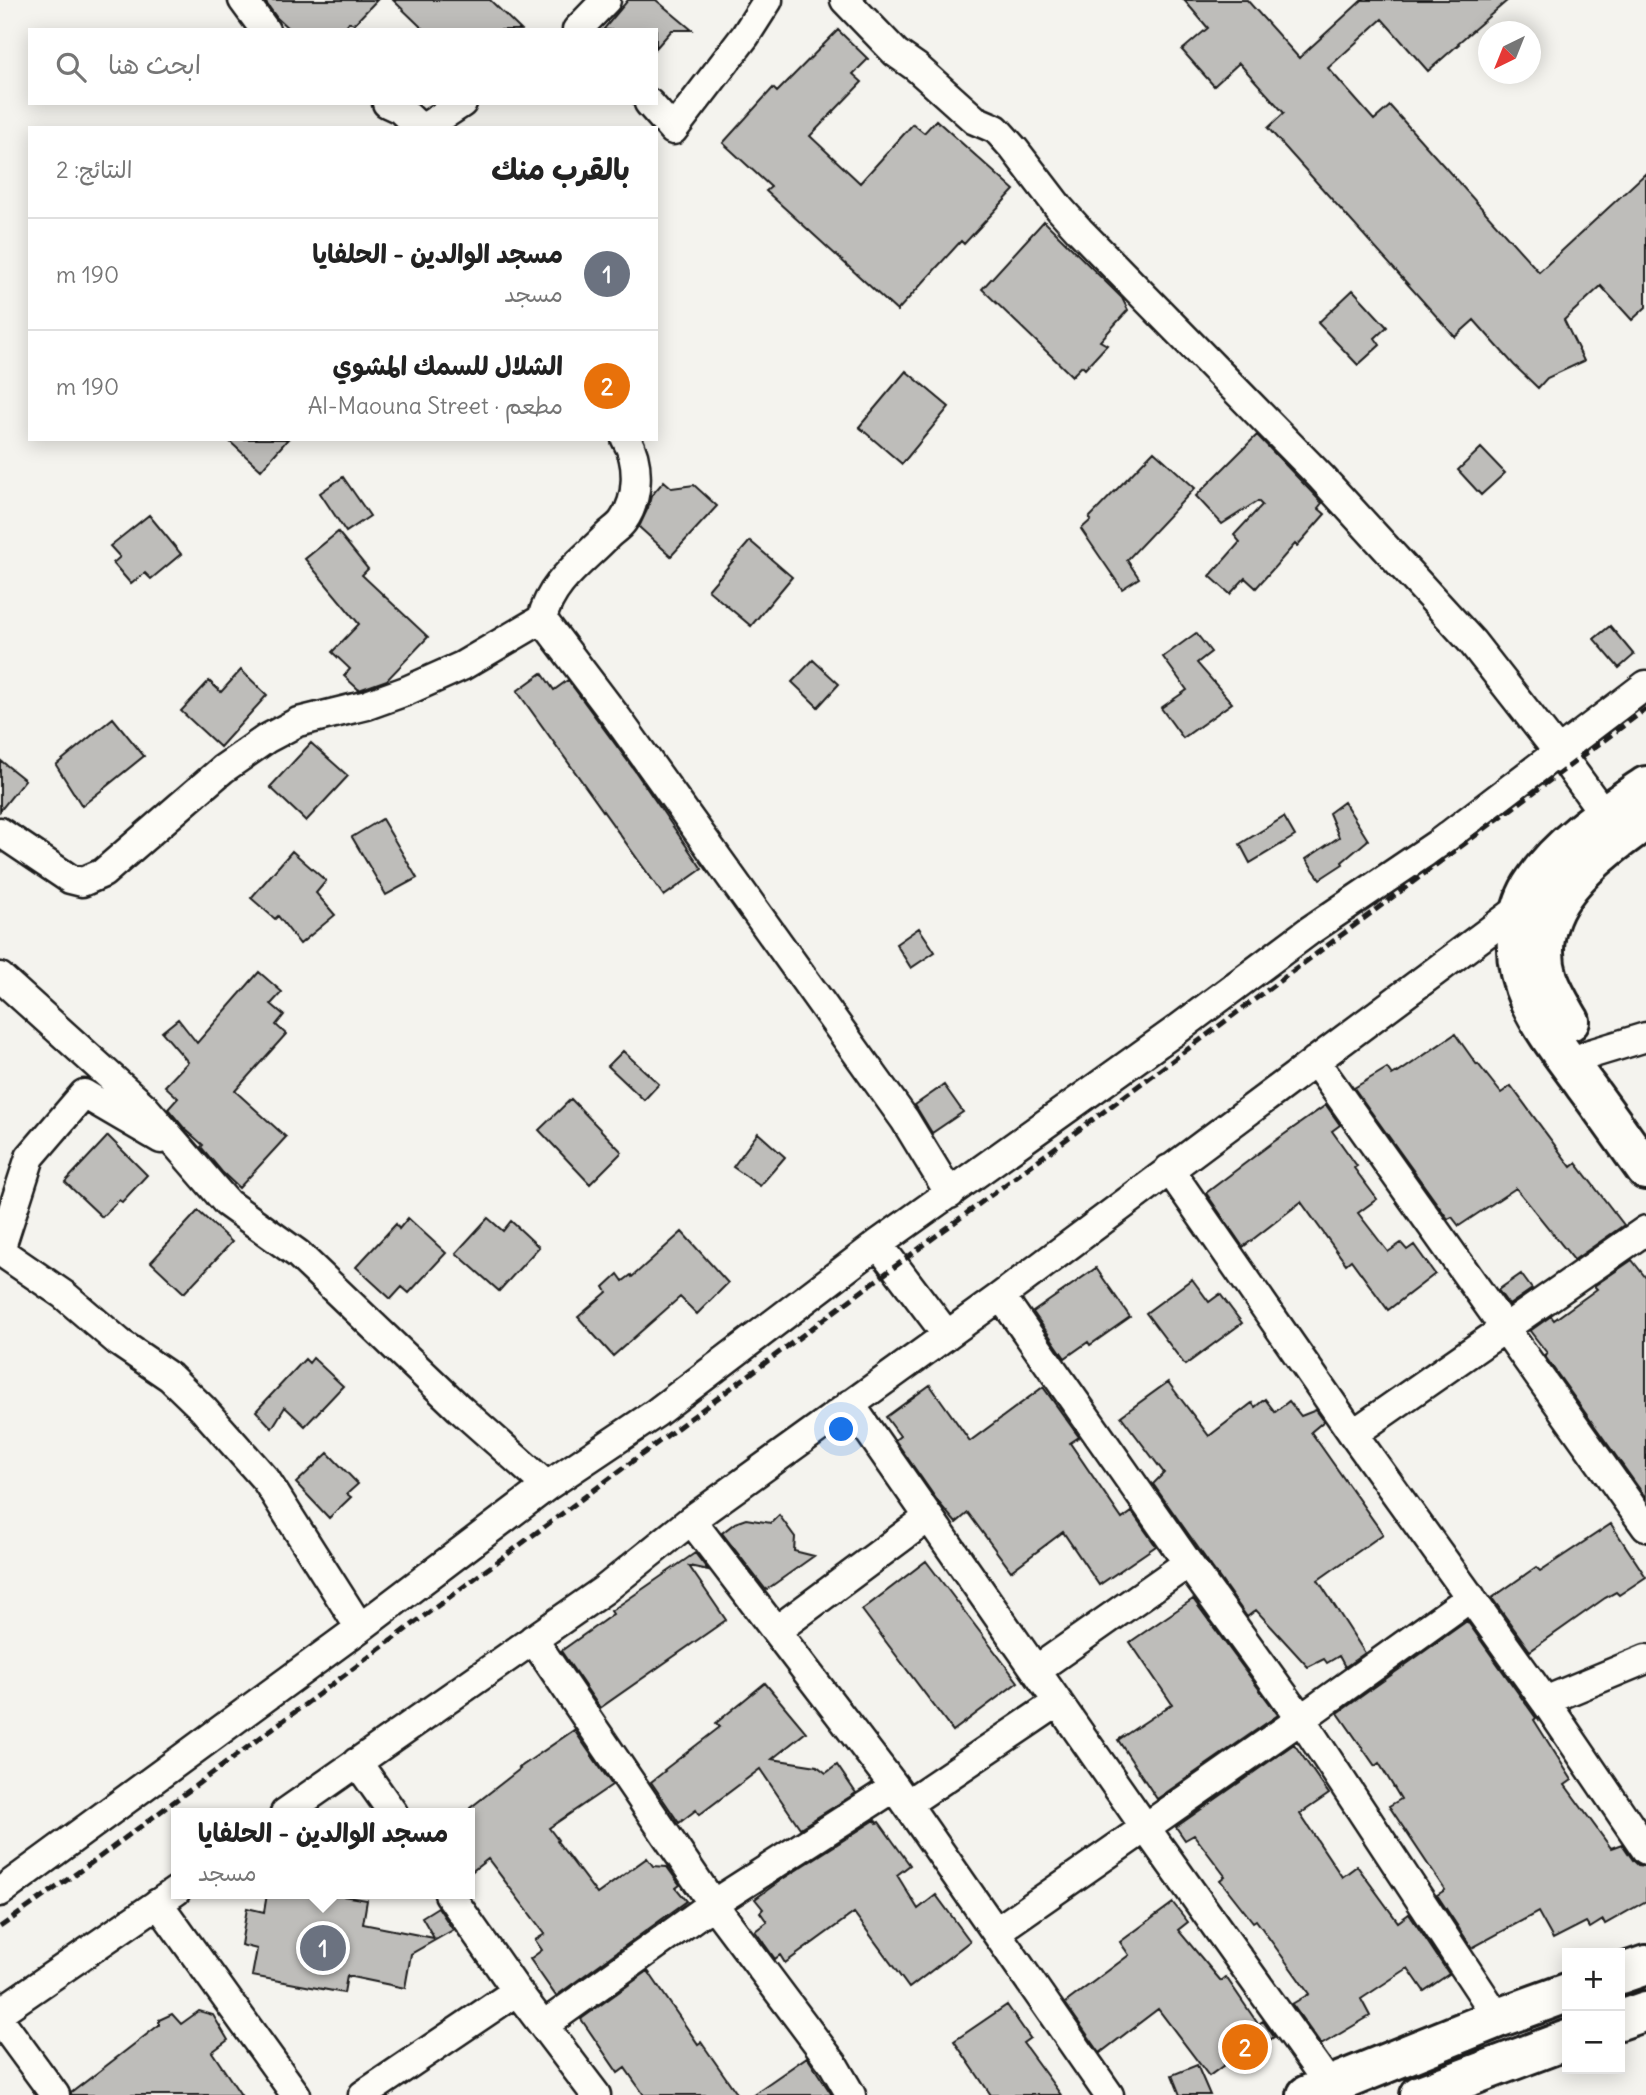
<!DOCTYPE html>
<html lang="ar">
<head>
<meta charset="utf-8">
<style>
  body { margin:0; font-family:Delius,"Playpen Sans Arabic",sans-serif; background:#f6f6f6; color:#222; direction:rtl }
  .controls { position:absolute; right:21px; bottom:21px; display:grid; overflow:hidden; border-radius:0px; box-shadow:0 4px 18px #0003 }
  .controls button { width:63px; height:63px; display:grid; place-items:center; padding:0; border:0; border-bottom:2px solid #e0e0e0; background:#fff; color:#222; font:35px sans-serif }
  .compass { position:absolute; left:1478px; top:21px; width:63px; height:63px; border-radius:50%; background:#fff; box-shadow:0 4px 18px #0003; rotate:223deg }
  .you { position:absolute; left:842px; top:1430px; width:24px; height:24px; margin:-18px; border:5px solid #fff; border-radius:50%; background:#1a73e8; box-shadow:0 0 0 10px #1a73e833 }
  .badge { display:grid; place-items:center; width:46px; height:46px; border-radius:50%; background:#7c3aed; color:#fff; font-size:23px; font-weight:700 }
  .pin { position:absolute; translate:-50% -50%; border:4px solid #fff; box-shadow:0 2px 7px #0006 }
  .popup { position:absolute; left:171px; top:1808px; width:304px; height:91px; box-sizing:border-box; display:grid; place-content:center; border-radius:0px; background:#fff; filter:drop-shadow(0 2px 5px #0005); font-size:23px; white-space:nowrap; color:#767676 }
  .popup b { font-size:26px; color:#222 }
  .popup::after { content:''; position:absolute; left:50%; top:100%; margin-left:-14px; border:14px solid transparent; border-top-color:#fff }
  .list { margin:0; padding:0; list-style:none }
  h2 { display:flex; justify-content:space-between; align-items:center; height:91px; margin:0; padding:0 28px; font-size:30px }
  h2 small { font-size:23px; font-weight:400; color:#767676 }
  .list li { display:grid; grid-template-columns:46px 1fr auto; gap:21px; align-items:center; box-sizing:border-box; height:112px; padding:0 28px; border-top:2px solid #e0e0e0 }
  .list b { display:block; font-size:26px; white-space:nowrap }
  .list p { margin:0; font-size:23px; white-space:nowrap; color:#767676 }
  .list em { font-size:23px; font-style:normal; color:#767676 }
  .icon { flex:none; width:38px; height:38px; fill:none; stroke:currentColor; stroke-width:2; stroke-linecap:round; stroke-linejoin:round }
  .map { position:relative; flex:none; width:1646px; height:2095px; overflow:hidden; direction:ltr }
  .search { position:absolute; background:#fff; box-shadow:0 4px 18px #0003; left:28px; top:28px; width:630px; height:77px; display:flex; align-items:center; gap:18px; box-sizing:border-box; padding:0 24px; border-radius:0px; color:#767676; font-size:26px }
  .panel { position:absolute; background:#fff; box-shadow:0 4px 18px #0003; left:28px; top:126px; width:630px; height:315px; border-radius:0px; direction:rtl }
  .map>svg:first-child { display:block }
  .building { fill:#bebdba; stroke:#1c1c1c; stroke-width:2 }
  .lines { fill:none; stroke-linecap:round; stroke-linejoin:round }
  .minor-casing { stroke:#1c1c1c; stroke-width:33 }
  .primary-casing { stroke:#1c1c1c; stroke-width:44 }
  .trunk-casing { stroke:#1c1c1c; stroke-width:44 }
  .minor { stroke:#fdfcf7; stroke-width:28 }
  .primary { stroke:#fdfcf7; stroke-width:38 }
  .trunk { stroke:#fdfcf7; stroke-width:38 }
  .rail { stroke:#1c1c1c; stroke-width:5; stroke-dasharray:10 5; stroke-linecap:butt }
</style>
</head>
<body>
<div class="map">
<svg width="1646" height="2095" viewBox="0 0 1646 2095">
  <rect width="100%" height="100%" fill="#f4f3ee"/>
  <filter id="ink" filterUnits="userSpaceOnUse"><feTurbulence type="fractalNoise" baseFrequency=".0143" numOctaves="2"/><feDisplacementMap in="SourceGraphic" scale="14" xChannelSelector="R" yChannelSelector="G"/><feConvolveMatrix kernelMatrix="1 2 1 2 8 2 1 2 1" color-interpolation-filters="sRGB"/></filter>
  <g filter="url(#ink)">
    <!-- building -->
    <path class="building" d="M264 0H377L354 24 349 22 343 30H290L277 18Z
      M393 0H490L521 30H424Z
      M628 0H656L692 30H672L656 48V30H603Z
      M1184 0H1247L1299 58 1362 0H1508L1458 43 1459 44 1428 71 1382 19 1328 68 1374 120 1390 106 1539 272 1646 173V307L1632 320 1601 286 1564 320 1584 361 1547 378 1538 388 1514 365 1474 320 1455 337 1268 128 1284 113 1239 63 1214 86 1182 50 1208 28Z
      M838 30 868 59 853 74 862 82 810 136 860 183 913 124 924 133 936 120 1014 190 964 244 961 241 897 311 766 191 771 187 723 143 773 88 777 92Z
      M1044 221 1122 298 1128 310 1100 341 1107 345 1085 369 1082 366 1072 376 982 289Z
      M1353 290 1387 327 1375 338 1380 345 1358 365 1318 323Z
      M906 371 949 407 902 464 859 427Z
      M1257 435 1322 503 1318 508 1325 514 1297 546 1295 544 1256 588 1245 578 1230 594 1210 576 1240 542 1234 535 1262 505 1258 501 1222 524 1196 496Z
      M227 439H288L261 470Z
      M1481 448 1505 473 1481 495 1458 470Z
      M1154 451 1195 488 1127 560 1139 578 1122 589 1081 529 1091 520 1089 518Z
      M343 477 370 516 346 532 320 493Z
      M664 481 672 488 694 485 717 506 671 556 639 527 648 508 651 496Z
      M149 515 181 554 151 579 145 573 131 584 113 563 120 557 110 546Z
      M338 532 368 569 362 575 428 637 387 680 359 690 344 676 350 669 332 652 359 624 305 559Z
      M750 541 792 577 751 626 708 590Z
      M1610 626 1634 655 1619 668 1594 639Z
      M1196 633 1211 652 1197 663 1232 703 1183 738 1161 708 1187 690 1163 657Z
      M813 660 839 684 818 707 792 682Z
      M241 670 267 695 220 747 181 711 209 681 221 692Z
      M542 673 554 690 568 680 635 771 702 869 664 896 517 691Z
      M113 718 144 756 82 806 56 765Z
      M311 743 348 776 306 821 270 787Z
      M0 760 25 780 0 811Z
      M1344 802 1368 840 1342 862 1343 864 1320 879 1306 859 1339 837 1329 813Z
      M1284 817 1295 836 1250 863 1240 844Z
      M382 819 417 878 386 895 352 837Z
      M292 851 326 881 316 893 335 915 300 944 278 916 275 919 251 898Z
      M919 928 935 952 911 968 896 944Z
      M259 972 282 992 271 1004 284 1015 276 1025 286 1034 235 1091 286 1137 239 1188 222 1172 201 1147 203 1145 184 1128 168 1109 178 1098 165 1086 188 1062 162 1032 178 1019 197 1043Z
      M1455 1034 1477 1065 1478 1064 1501 1093 1511 1086 1571 1167 1576 1163 1624 1225 1574 1260 1516 1188 1459 1226 1452 1217 1448 1219 1354 1088 1387 1068 1392 1075 1397 1072 1398 1073Z
      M623 1051 659 1084 644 1100 608 1066Z
      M944 1085 963 1112 932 1133 915 1105Z
      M571 1099 622 1152 590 1184 539 1130Z
      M1326 1105 1340 1125 1332 1131 1357 1166 1354 1168 1377 1199 1358 1213 1388 1252 1401 1243 1407 1250 1414 1245 1435 1274 1388 1310 1351 1260 1346 1264 1301 1202 1243 1247 1206 1193 1272 1143Z
      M758 1133 785 1157 760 1186 733 1167Z
      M108 1136 147 1175 122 1202 119 1200 102 1217 65 1182Z
      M198 1211 232 1242 184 1293 151 1262Z
      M408 1218 446 1253 409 1293 402 1287 391 1299 356 1267 396 1224 399 1229Z
      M488 1218 503 1231 511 1221 539 1247 499 1291 456 1253Z
      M682 1232 728 1283 697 1314 680 1297 613 1356 578 1317 607 1292 604 1287 618 1274 623 1281 631 1275 632 1277Z
      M1632 1260 1646 1278V1498L1544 1355 1547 1353 1530 1331 1551 1316 1554 1320 1597 1289 1594 1286Z
      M1096 1268 1130 1317 1090 1345 1088 1342 1065 1358 1033 1312Z
      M1521 1274 1532 1289 1509 1305 1498 1290Z
      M1192 1279 1209 1302 1220 1294 1242 1323 1185 1365 1146 1313Z
      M313 1358 343 1386 305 1426 285 1407 272 1428 256 1411 305 1359 309 1363Z
      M1168 1382 1209 1436 1252 1403 1255 1407 1265 1399 1275 1412 1289 1401 1301 1416 1316 1410 1324 1421 1311 1432 1383 1534 1318 1580 1365 1653 1345 1667 1339 1656 1327 1663 1324 1659 1308 1667 1256 1610 1247 1617 1153 1484 1164 1473 1121 1416Z
      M930 1385 970 1441 1043 1387 1079 1437 1070 1443 1122 1519 1132 1512 1156 1546 1099 1585 1063 1532 1011 1571 968 1513 956 1523 939 1503 895 1440 900 1436 886 1417Z
      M328 1453 358 1484 347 1494 351 1497 329 1518 296 1483Z
      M779 1515 795 1537 794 1551 814 1556 766 1590 722 1533 735 1523 746 1519 771 1523Z
      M1611 1524 1646 1577 1619 1595 1616 1592 1605 1598 1530 1651 1492 1598 1536 1567 1540 1571Z
      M695 1553 708 1570 689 1566 726 1620 600 1708 561 1651 613 1614 611 1611Z
      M926 1561 1018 1682 953 1731 862 1610Z
      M1193 1599 1278 1715 1157 1799 1118 1740 1172 1704 1130 1642Z
      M1467 1621 1536 1718 1534 1720 1572 1780 1565 1785 1611 1848 1622 1844 1633 1860 1638 1865 1646 1866V1901L1605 1924 1603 1920 1590 1928 1586 1922 1553 1939 1538 1912 1472 1948 1437 1895 1445 1890 1389 1806 1401 1799 1379 1763 1375 1766 1338 1713Z
      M765 1683 806 1732 772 1759 817 1766 826 1773 837 1765 856 1793 800 1828 760 1769 699 1815 696 1810 679 1823 651 1782 665 1771 664 1770 720 1727 716 1723Z
      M574 1730 612 1785 549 1828 558 1840 557 1841 597 1894 647 1858 653 1866 667 1867 680 1885 676 1888 687 1901 556 1996 530 1959 542 1950 535 1940 545 1934 488 1859 470 1873V1808L520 1769 519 1768Z
      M1294 1744 1329 1794 1300 1814 1342 1877 1357 1866 1398 1922 1409 1914 1449 1974 1424 1991 1408 1968 1361 1999 1370 2016 1321 2045 1292 2004 1309 1994 1256 1920 1253 1922 1220 1880 1225 1876 1194 1835 1185 1840 1176 1827Z
      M875 1820 877 1823 879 1822 910 1865 897 1875 918 1909 936 1895 970 1941 909 1988 854 1913 785 1963 780 1955 775 1959 755 1931 767 1922 760 1912 763 1909 755 1899 781 1880Z
      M267 1894H331L367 1900 363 1924 434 1938 422 1917 438 1907 453 1930 411 1954 405 1988 347 1976 344 1993 252 1976 257 1949 241 1945 247 1908 264 1912Z
      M1173 1903 1188 1922 1178 1930 1221 1981 1226 1977 1258 2024 1263 2021 1274 2037 1249 2054 1246 2049 1209 2076 1158 2009 1100 2053 1065 2003 1129 1955 1120 1942Z
      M648 1971 698 2044 701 2042 738 2095H644L625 2068 618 2073 581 2019Z
      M1007 2005 1030 2038 1023 2043 1061 2095H991L954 2041Z
      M199 2011 213 2015 228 2040 212 2052 241 2095H71V2093L159 2025V2020L172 2014 181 2024Z
      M807 2057 832 2095H752Z
      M1197 2065 1210 2095H1180L1172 2075Z"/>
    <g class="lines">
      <!-- minor casing -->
      <g class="minor-casing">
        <path id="minor" d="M243 0 265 30
          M845 0 896 53 916 67 975 120 996 129 1014 149 1060 209 1079 230 1321 477 1472 642 1569 766 1604 814
          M577 30 606 0
          M387 103 400 109 420 128
          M649 103 673 130 745 36 768 0
          M424 128 462 103
          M542 619 617 718 905 1120 950 1194
          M0 832 70 879 82 882 103 873 223 769 266 739 298 722 367 705 406 691 462 666 542 619C551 582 582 562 607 536 612 531 619 527 623 521 639 499 640 462 626 439
          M0 977 144 1107 227 1203 298 1254 459 1408 547 1486
          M1315 1061 1646 1527
          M1569 1063 1590 1054 1646 1037
          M1169 1169 1353 1434 1545 1701 1646 1850
          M0 1250 30 1157 84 1094 161 1139
          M0 1251 64 1295 120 1343 170 1377 203 1409 266 1480 360 1628
          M1001 1296 1188 1563 1301 1719 1498 2018
          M947 1335 878 1244 1178 1029 1309 931 1439 843 1646 685
          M850 1404 1145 1827 1330 2086
          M1353 1434 1646 1230
          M691 1520 895 1787 1109 2095
          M777 1630 929 1517
          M533 1639 713 1904 833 2064 851 2095
          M1036 1670 1188 1563
          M1545 1701 1646 1659
          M357 1762 393 1813
          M907 1804 1058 1702
          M285 1813 604 1590 691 1520 1001 1296 1520 908 1532 909
          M0 1892 360 1628 547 1486 656 1413 878 1244
          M449 1894 517 1991 596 2095
          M158 1903 296 2095
          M997 1931 1301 1719 1471 1597
          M0 2012 176 1891
          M0 2020 55 2095
          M544 2025 713 1904 895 1787
          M363 2095 517 1991"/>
      </g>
      <!-- primary casing -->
      <g class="primary-casing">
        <path id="primary" d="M1646 786C1606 813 1561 842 1534 882 1524 896 1520 911 1518 927 1509 991 1549 1035 1584 1084 1605 1112 1625 1141 1646 1170
          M1570 1021C1562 1007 1553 993 1548 978 1526 906 1595 856 1646 820"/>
      </g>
      <!-- trunk casing -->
      <g class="trunk-casing">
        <path id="trunk" d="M1620 1974 1646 1965
          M1620 2020 1646 2011
          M1307 2095 1498 2018 1567 1993
          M1420 2095 1567 2040"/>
      </g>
      <!-- minor -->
      <use href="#minor" class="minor"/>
      <!-- primary -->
      <use href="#primary" class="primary"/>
      <!-- trunk -->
      <use href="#trunk" class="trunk"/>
      <!-- rail -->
      <path class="rail" d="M0 1927 94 1861 1646 709"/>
    </g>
  </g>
</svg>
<div class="controls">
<button>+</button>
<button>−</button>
</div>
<svg class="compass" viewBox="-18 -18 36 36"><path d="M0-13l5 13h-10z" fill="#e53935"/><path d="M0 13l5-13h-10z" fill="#767676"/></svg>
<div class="you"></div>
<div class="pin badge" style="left:323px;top:1948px;background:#6b7280">1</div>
<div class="popup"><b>مسجد الوالدين - الحلفايا</b>مسجد</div>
<div class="pin badge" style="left:1245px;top:2047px;background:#e8710a">2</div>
<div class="search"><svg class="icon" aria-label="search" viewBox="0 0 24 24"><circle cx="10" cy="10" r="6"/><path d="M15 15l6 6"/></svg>ابحث هنا</div>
<section class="panel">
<h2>بالقرب منك<small>النتائج: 2</small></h2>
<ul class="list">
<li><span class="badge" style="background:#6b7280">1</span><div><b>مسجد الوالدين - الحلفايا</b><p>مسجد</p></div><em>190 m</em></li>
<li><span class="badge" style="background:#e8710a">2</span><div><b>الشلال للسمك المشوي</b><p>مطعم · Al-Maouna Street</p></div><em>190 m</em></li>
</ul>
</section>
</div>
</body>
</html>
